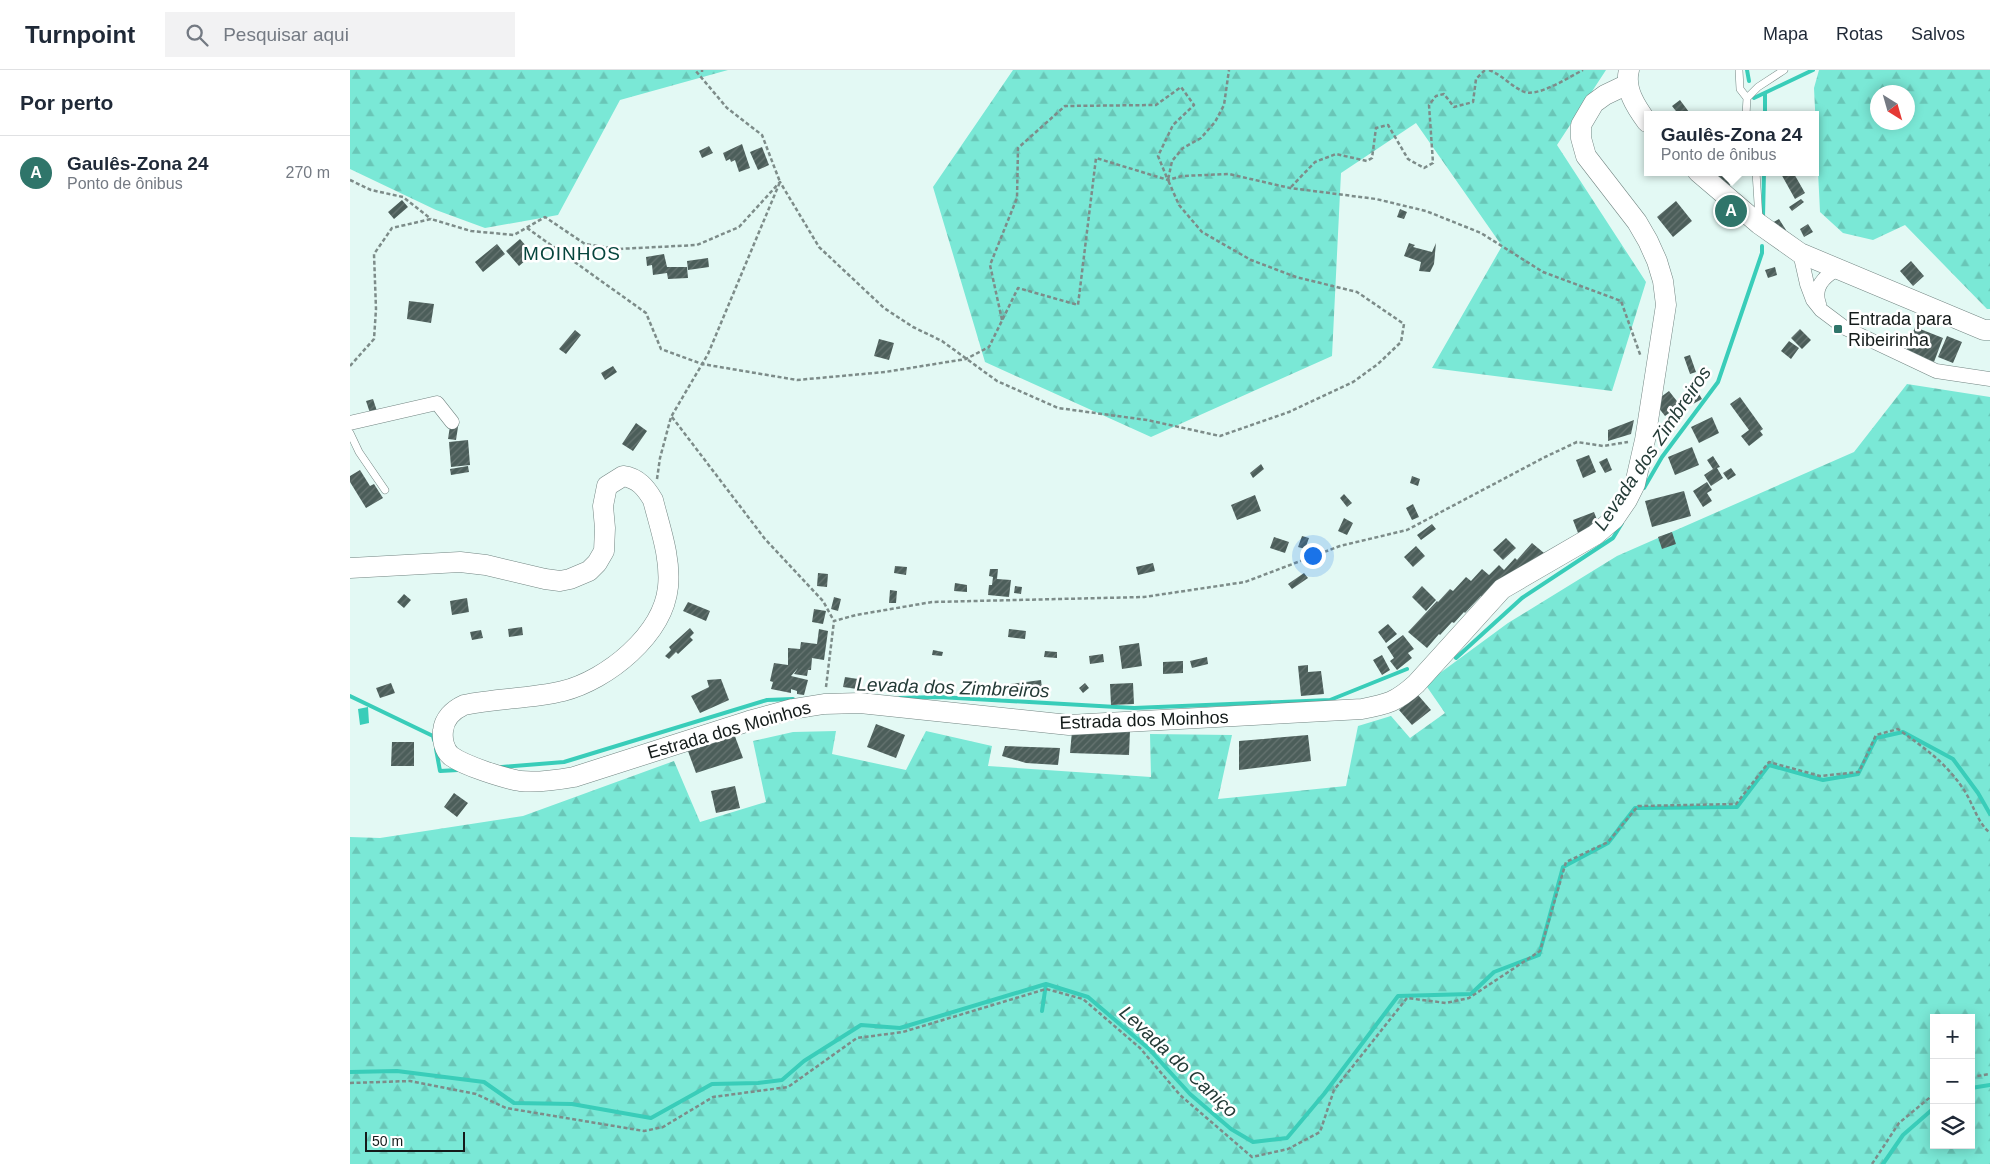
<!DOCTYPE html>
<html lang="pt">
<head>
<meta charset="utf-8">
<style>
  body { margin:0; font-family:Helvetica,sans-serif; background:#f2f2f3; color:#1f2937 }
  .controls { position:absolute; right:15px; bottom:15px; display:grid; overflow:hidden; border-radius:0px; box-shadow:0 2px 12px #0003 }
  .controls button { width:45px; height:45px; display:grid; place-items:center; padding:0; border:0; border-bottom:1px solid #e0e1e3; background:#fff; color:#1f2937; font:25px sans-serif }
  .compass { position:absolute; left:1520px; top:15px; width:45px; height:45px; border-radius:50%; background:#fff; box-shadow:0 2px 12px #0003; rotate:143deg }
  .scale { position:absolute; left:15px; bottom:12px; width:100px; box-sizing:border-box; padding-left:5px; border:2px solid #141b1a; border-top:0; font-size:14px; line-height:18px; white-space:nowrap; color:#141b1a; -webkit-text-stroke:4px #fff; paint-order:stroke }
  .you { position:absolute; left:962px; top:485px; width:18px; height:18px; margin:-12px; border:4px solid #fff; border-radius:50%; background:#1a73e8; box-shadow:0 0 0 8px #1a73e833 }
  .badge { display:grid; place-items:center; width:32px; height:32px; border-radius:50%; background:#2f756a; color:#fff; font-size:16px; font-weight:700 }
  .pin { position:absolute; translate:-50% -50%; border:2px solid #fff; box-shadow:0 1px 5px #0006 }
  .popup { position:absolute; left:1294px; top:41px; width:175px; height:65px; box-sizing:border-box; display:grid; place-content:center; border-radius:0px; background:#fff; filter:drop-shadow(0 1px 4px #0005); font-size:16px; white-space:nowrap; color:#747a83 }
  .popup b { font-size:19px; color:#1f2937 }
  .popup::after { content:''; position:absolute; left:50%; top:100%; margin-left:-10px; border:10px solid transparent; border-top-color:#fff }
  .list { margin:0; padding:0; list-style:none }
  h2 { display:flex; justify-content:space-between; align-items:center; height:65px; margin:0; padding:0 20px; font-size:21px }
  h2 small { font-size:16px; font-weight:400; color:#747a83 }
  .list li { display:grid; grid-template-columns:32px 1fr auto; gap:15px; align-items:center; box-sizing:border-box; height:75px; padding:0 20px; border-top:1px solid #e0e1e3 }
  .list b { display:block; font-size:19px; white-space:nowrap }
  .list p { margin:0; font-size:16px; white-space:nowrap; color:#747a83 }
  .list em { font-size:16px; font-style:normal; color:#747a83 }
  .icon { flex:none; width:28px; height:28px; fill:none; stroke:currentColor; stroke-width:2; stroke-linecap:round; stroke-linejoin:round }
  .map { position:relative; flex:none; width:1640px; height:1094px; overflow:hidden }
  header { display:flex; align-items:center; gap:30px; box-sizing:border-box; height:70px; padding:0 25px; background:#fff; border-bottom:1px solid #e0e1e3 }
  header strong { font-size:24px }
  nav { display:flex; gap:28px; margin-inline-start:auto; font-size:18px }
  .search { width:350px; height:45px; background:#f2f2f3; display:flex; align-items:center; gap:12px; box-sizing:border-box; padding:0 18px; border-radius:0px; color:#747a83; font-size:19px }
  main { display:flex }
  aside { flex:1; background:#fff }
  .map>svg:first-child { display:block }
  .forest { fill:url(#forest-firs); fill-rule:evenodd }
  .water { fill:#39cdb9 }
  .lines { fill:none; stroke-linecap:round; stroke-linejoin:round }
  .stream { stroke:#39cdb9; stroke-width:4 }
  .building { fill:url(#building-hatch) }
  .lane-casing { stroke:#728582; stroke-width:8 }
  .street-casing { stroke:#728582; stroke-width:15 }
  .secondary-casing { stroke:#728582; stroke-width:21 }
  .path { stroke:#7d8c89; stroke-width:2.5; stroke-dasharray:4 2.5; stroke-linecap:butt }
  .lane { stroke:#fff; stroke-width:7 }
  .street { stroke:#fff; stroke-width:14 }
  .secondary { stroke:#fff; stroke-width:20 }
  .poi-dot { fill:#2f756a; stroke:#fff; stroke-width:2 }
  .labels { text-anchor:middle; stroke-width:5; stroke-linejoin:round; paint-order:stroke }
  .poi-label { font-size:18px; fill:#141b1a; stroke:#fff; text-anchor:start }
  .street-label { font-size:18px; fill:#141b1a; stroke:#fff }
  .neighbourhood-label { font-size:19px; letter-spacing:1px; fill:#06453d; stroke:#fff }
  .water-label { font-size:19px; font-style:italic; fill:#243b37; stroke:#fff }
</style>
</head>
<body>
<header>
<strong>Turnpoint</strong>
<div class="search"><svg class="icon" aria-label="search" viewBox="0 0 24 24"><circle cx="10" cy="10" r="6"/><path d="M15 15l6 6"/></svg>Pesquisar aqui</div>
<nav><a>Mapa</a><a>Rotas</a><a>Salvos</a></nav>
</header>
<main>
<aside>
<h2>Por perto<small></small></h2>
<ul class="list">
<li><span class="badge">A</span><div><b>Gaulês-Zona 24</b><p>Ponto de ônibus</p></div><em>270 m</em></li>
</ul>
</aside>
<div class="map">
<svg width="1640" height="1094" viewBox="0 0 1640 1094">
  <defs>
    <pattern id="forest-firs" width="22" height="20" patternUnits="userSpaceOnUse" patternTransform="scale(1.25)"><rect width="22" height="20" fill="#7ae8d6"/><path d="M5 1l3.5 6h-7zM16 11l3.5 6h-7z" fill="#69c6b7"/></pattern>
    <pattern id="building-hatch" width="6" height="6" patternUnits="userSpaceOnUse" patternTransform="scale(1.25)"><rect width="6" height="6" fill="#4c5e5a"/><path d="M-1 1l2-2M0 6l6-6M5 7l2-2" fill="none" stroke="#677572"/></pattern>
  </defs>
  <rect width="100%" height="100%" fill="#e3f9f4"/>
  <!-- forest -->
  <path class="forest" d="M0 0H378L270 30 208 145 135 158 86 140 0 99Z
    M663 0H1256L1207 75 1296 212 1262 321 1082 298 1152 176 1066 53 991 103 982 286 801 367 635 292 583 117Z
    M1469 0H1640V239H1637L1555 155 1523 170 1493 163 1470 142 1464 18ZM1558 22V52H1528V22Z
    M1557 314 1640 327V1094H0V767L30 768 173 746 324 691 350 752 416 732 403 671 443 662 486 661 482 684 556 700 576 661 642 676 638 696 801 707 800 664 882 665 868 729 996 716 1008 656 1041 646 1060 668 1095 643 1075 614 1158 553 1267 486 1504 382ZM1584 948H1621V1075H1584Z"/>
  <!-- water -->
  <path class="water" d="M18 637 19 653 10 655 8 639Z"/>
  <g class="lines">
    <!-- stream -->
    <path class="stream" d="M1397 0 1399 11
      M1404 28 1463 0
      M1415 45V23
      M1413 147 1414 102
      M1294 418 1312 387 1368 312 1412 183V176
      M1106 588 1172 528 1263 468 1272 453
      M0 626 83 666 84 670
      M550 628 589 627 784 638 980 630 1057 599
      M86 679 90 701 108 700
      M152 697 214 692 417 630 443 629
      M692 941 696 914
      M0 1002 47 1001 134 1012 164 1033 222 1034 301 1048 362 1014 408 1013 432 1010 454 991 511 955 550 958 696 914 738 927 799 979 840 1024 881 1059 903 1072 937 1068 974 1024 1048 926 1121 924 1144 902 1189 885 1213 797 1258 773 1285 738 1387 737 1419 695 1473 710 1508 704 1526 668 1553 662 1603 689 1628 723 1640 744
      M1621 1018 1640 1015
      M1533 1094 1553 1065 1584 1038"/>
  </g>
  <!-- building -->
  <path class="building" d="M1330 30 1339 42 1335 45H1329L1322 36Z
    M392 74 400 98 389 102 385 90 381 92 380 89 376 91 373 83Z
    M359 76 363 83 352 88 349 81Z
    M412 77 419 95 408 100 400 82Z
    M1362 102H1375L1380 115 1370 119Z
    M1430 102H1443L1455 123 1445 129Z
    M1451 129 1454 132 1442 141 1439 137Z
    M52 130 58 137 44 149 38 142Z
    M1326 131 1342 151 1323 167 1307 147Z
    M1050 139 1057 142 1054 149 1047 147Z
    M1429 149 1436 160 1426 166 1420 154Z
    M1458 154 1463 162 1454 167 1450 159Z
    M170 169 183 184 169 196 156 181Z
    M1059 173 1065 175 1063 177 1082 182 1086 173 1084 194 1080 202 1069 201 1071 192 1054 186Z
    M147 174 155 184 133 202 125 192Z
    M314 184 317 197H337L338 208 318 209 317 203 303 205 302 195 297 196 296 187Z
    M358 188 359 197 338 200 337 191Z
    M1561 191 1574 206 1563 216 1550 201Z
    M1425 197 1427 205 1418 208 1415 200Z
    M59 231 84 234 81 253 57 249Z
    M1565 257 1593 268 1584 292 1556 281Z
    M1450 259 1461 270 1452 279 1441 268Z
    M225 260 231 265 216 284 209 279Z
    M1597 266 1612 272 1603 293 1588 287Z
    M529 269 544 273 539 290 524 286Z
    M1439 271 1449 278 1441 289 1431 281Z
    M1340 285 1346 302 1340 304 1334 287Z
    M263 296 267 302 255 310 251 303Z
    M1345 317 1352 329 1343 334 1336 322Z
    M1319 321 1330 335 1315 346 1304 332Z
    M1390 327 1413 359 1410 361 1413 365 1399 376 1391 366 1399 360 1380 334Z
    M23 329 27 341 20 343 16 331Z
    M1362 347 1369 363 1349 373 1341 357Z
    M1284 350 1281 364 1258 371V360Z
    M286 353 297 361 283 381 272 374Z
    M100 356 108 357 106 370 98 369Z
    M118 370 120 395 101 397 99 372Z
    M1342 377 1349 395 1325 405 1318 387Z
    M1239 385 1246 402 1233 408 1226 390Z
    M1363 386 1370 397 1367 398 1373 408 1361 416 1354 405 1363 399 1357 390Z
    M1257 388 1262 400 1255 403 1249 392Z
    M911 394 914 399 903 408 900 403Z
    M118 396 119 402 101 405 100 399Z
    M1381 398 1386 405 1378 410 1373 403Z
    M10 400 20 416 24 414 33 428 16 438 0 412V406Z
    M1062 406 1070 409 1068 416 1060 413Z
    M1357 412 1362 420 1357 423 1362 431 1353 437 1343 421Z
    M1334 421 1341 446 1302 457 1295 431Z
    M994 424 1002 433 997 437 990 428Z
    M905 425 911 441 887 450 881 435Z
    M1063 434 1069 447 1062 450 1056 438Z
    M1244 442 1249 455 1228 463 1223 450Z
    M994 448 1003 453 997 465 988 461Z
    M1082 454 1086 459 1071 470 1067 465Z
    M1322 462 1326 474 1312 479 1308 467Z
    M952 466 959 468 955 479 948 477Z
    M924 467 939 472 935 483 920 478Z
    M1156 468 1166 478 1153 490 1143 480Z
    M1182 473 1194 483 1132 527 1131 526 1115 543 1114 542 1104 553 1102 552 1090 565 1089 564 1077 578 1058 562 1087 531 1088 532 1100 519 1103 521 1116 507 1121 511 1132 499 1139 505 1149 495 1154 500 1165 488 1167 490Z
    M1066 476 1075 486 1063 497 1054 487Z
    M803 493 805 501 788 505 786 497Z
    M545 496 557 497 556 505 544 503Z
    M640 499H648L647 509 661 510 659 527 638 525 639 515H642L643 507 639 506Z
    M468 503 478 504 477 517 467 516Z
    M954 503 958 508 942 519 938 514Z
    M605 513 617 515V522L604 521Z
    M665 516 672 517 671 524 664 523Z
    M1072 516 1086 530 1076 541 1062 527Z
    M540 520 547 521 546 533H539Z
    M54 524 61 530 54 538 47 532Z
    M484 527 491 529 488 541 481 539Z
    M117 528 119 542 102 545 100 531Z
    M338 532 360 541 356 551 333 541Z
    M464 539 476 541 473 554 462 552Z
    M1038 554 1047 564 1036 573 1028 562Z
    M172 557 173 565 159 567 158 559Z
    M340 558 344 563 340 567 343 570 328 584 326 582 319 589 315 586 321 580 319 577Z
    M469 559 478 561 474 590 462 588 461 600H458L457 606 444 604 448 598 441 606 458 610 454 625 447 624V621L441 619V623L421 619 423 612 420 611 424 593 438 595V578L450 579 451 572 467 574Z
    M659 559 676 561 675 569 658 567Z
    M131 560 133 568 122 570 120 562Z
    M1053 565 1064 579 1058 583 1062 588 1047 600 1040 591 1044 588 1037 577Z
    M789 573 792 596 772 599 769 576Z
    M583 580 593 582 592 586 582 585Z
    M695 581 707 582V588L694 587Z
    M753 584 754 592 740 594 739 586Z
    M1032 585 1040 600 1032 605 1023 590Z
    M857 587 858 594 842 598 840 591Z
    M833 591V603L813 604V592Z
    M958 595V602L971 601 974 624 951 626 948 596Z
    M495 607 508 609 507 619 493 617Z
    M371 609 379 630 350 643 341 626 359 617 357 610Z
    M691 610 692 618 662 622 661 614Z
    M41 613 45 623 30 628 26 618Z
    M735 613 739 618 733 623 729 618Z
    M783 613 784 634 761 635 760 614Z
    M1068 625 1081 640 1062 655 1049 640Z
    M526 654 555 665 546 688 517 677Z
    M780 660 779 685 720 683 722 661Z
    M383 661 393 688 346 703 335 673Z
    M958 665 961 691 889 700V671Z
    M42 672H64V696H41Z
    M655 676 710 678 708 695 676 693 652 686Z
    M385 716 390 738 366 743 361 721Z
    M104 723 118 733 107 747 94 737Z"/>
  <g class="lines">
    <!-- lane casing -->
    <g class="lane-casing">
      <path id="lane" d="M1389 0 1390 19 1397 28
        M1396 45 1397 28 1408 17 1434 0
        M1406 102 1409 149
        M0 363 9 382 35 420"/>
    </g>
    <!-- street casing -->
    <g class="street-casing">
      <path id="street" d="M1450 183 1457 214 1463 230 1471 240 1495 258 1586 301 1640 309
        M1469 234C1463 218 1474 206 1488 199
        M0 353 87 333 102 352"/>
    </g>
    <!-- secondary casing -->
    <g class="secondary-casing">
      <path id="secondary" d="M1279 0C1274 19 1286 37 1297 52
        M1348 102 1409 154 1450 183 1634 260H1640
        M0 498 110 492 136 495 195 509 210 511 220 509 239 501 247 493 254 481 255 458 253 436 257 416 273 406C288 408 296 418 303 430 310 458 321 488 318 517 313 565 257 610 213 621 180 629 146 628 114 635 103 640 94 649 93 661 92 669 94 680 101 686 115 696 153 708 170 711 188 713 207 710 224 707L399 651 443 639 474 634 510 633 719 655 1012 639C1038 634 1046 632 1066 614L1152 519 1245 465 1264 449 1277 430 1285 414 1295 370 1316 235 1313 211 1307 191 1298 171 1287 152 1236 86 1231 68V55L1244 33 1255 25 1278 14"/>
    </g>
    <!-- path -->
    <path class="path" d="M352 0V2
      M1139 0C1152 5 1160 15 1172 21 1186 29 1219 7 1233 0
      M0 110 21 120 53 127 81 149
      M941 117 965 92 986 84 1017 91 1022 88 1026 58 1038 55 1058 89 1074 98 1083 93 1079 35 1086 26 1094 24 1104 37 1123 32 1126 9 1135 0
      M177 158 296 243 311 279 352 294 447 310 535 302 616 289 639 277 668 218 728 235 746 88 818 110 832 106 879 104 940 118 1026 129 1076 141 1131 163 1193 202 1271 231 1291 287
      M652 250 640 195 667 128 668 78 715 36 806 35 831 17 844 35 823 55 808 86 817 108
      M0 296 24 269 26 239 24 184 42 158 81 149 121 161 164 165 195 147 235 174 268 179 347 175 389 157 430 112 469 177 534 238 563 257 592 271 647 311 708 338 797 350 870 366 939 342 1003 312 1028 294 1051 272 1054 254 1007 222 946 207 901 190 852 162 829 135 818 110 822 91 833 78 851 68 865 52 874 35 879 0
      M322 347 415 469 473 531 484 551
      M307 409 310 388 321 347 358 284 430 112 412 65 377 38 345 0
      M476 617 484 551 506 545 582 532 794 527 895 512 990 476 1057 460 1195 387 1227 372 1253 376 1278 372
      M1621 1007 1640 1004
      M0 1013 60 1011 126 1024 156 1038 294 1061 313 1057 363 1027 438 1017 507 968 553 962 696 919 733 929 790 978 830 1025 902 1087 938 1079 970 1062 984 1020 1057 928 1096 933 1119 928 1190 881 1216 792 1258 772 1288 736 1386 734 1419 692 1470 706 1509 702 1526 665 1548 659C1574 678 1593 690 1612 717 1623 732 1626 751 1640 763
      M1522 1094 1549 1053 1584 1024"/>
    <!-- lane -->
    <use href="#lane" class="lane"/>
    <!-- street -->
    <use href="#street" class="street"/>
    <!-- secondary -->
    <use href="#secondary" class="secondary"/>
  </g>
  <!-- markers -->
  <rect class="poi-dot" x="1483" y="254" width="10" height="10" rx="2.5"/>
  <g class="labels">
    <!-- poi labels -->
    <g class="poi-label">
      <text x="1498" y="255">Entrada para<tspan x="1498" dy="21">Ribeirinha</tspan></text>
    </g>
    <!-- street labels -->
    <g class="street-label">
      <text transform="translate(794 650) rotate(-2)" y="6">Estrada dos Moinhos</text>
      <text transform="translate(379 660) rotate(-16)" y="6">Estrada dos Moinhos</text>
    </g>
    <!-- neighbourhood labels -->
    <g class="neighbourhood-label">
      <text x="222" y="190">MOINHOS</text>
    </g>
    <!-- water labels -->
    <g class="water-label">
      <text transform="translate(1302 378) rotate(-56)" y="7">Levada dos Zimbreiros</text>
      <text transform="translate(603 617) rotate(2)" y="7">Levada dos Zimbreiros</text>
      <text transform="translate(829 991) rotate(43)" y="7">Levada do Caniço</text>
    </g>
  </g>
</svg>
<div class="controls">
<button>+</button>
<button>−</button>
<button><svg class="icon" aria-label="layers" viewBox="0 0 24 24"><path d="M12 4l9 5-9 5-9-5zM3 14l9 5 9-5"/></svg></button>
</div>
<svg class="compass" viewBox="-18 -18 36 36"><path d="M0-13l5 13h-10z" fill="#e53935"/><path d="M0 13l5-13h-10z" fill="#747a83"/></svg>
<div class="scale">50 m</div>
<div class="you"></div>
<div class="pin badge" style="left:1381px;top:141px">A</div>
<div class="popup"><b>Gaulês-Zona 24</b>Ponto de ônibus</div>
</div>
</main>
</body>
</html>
